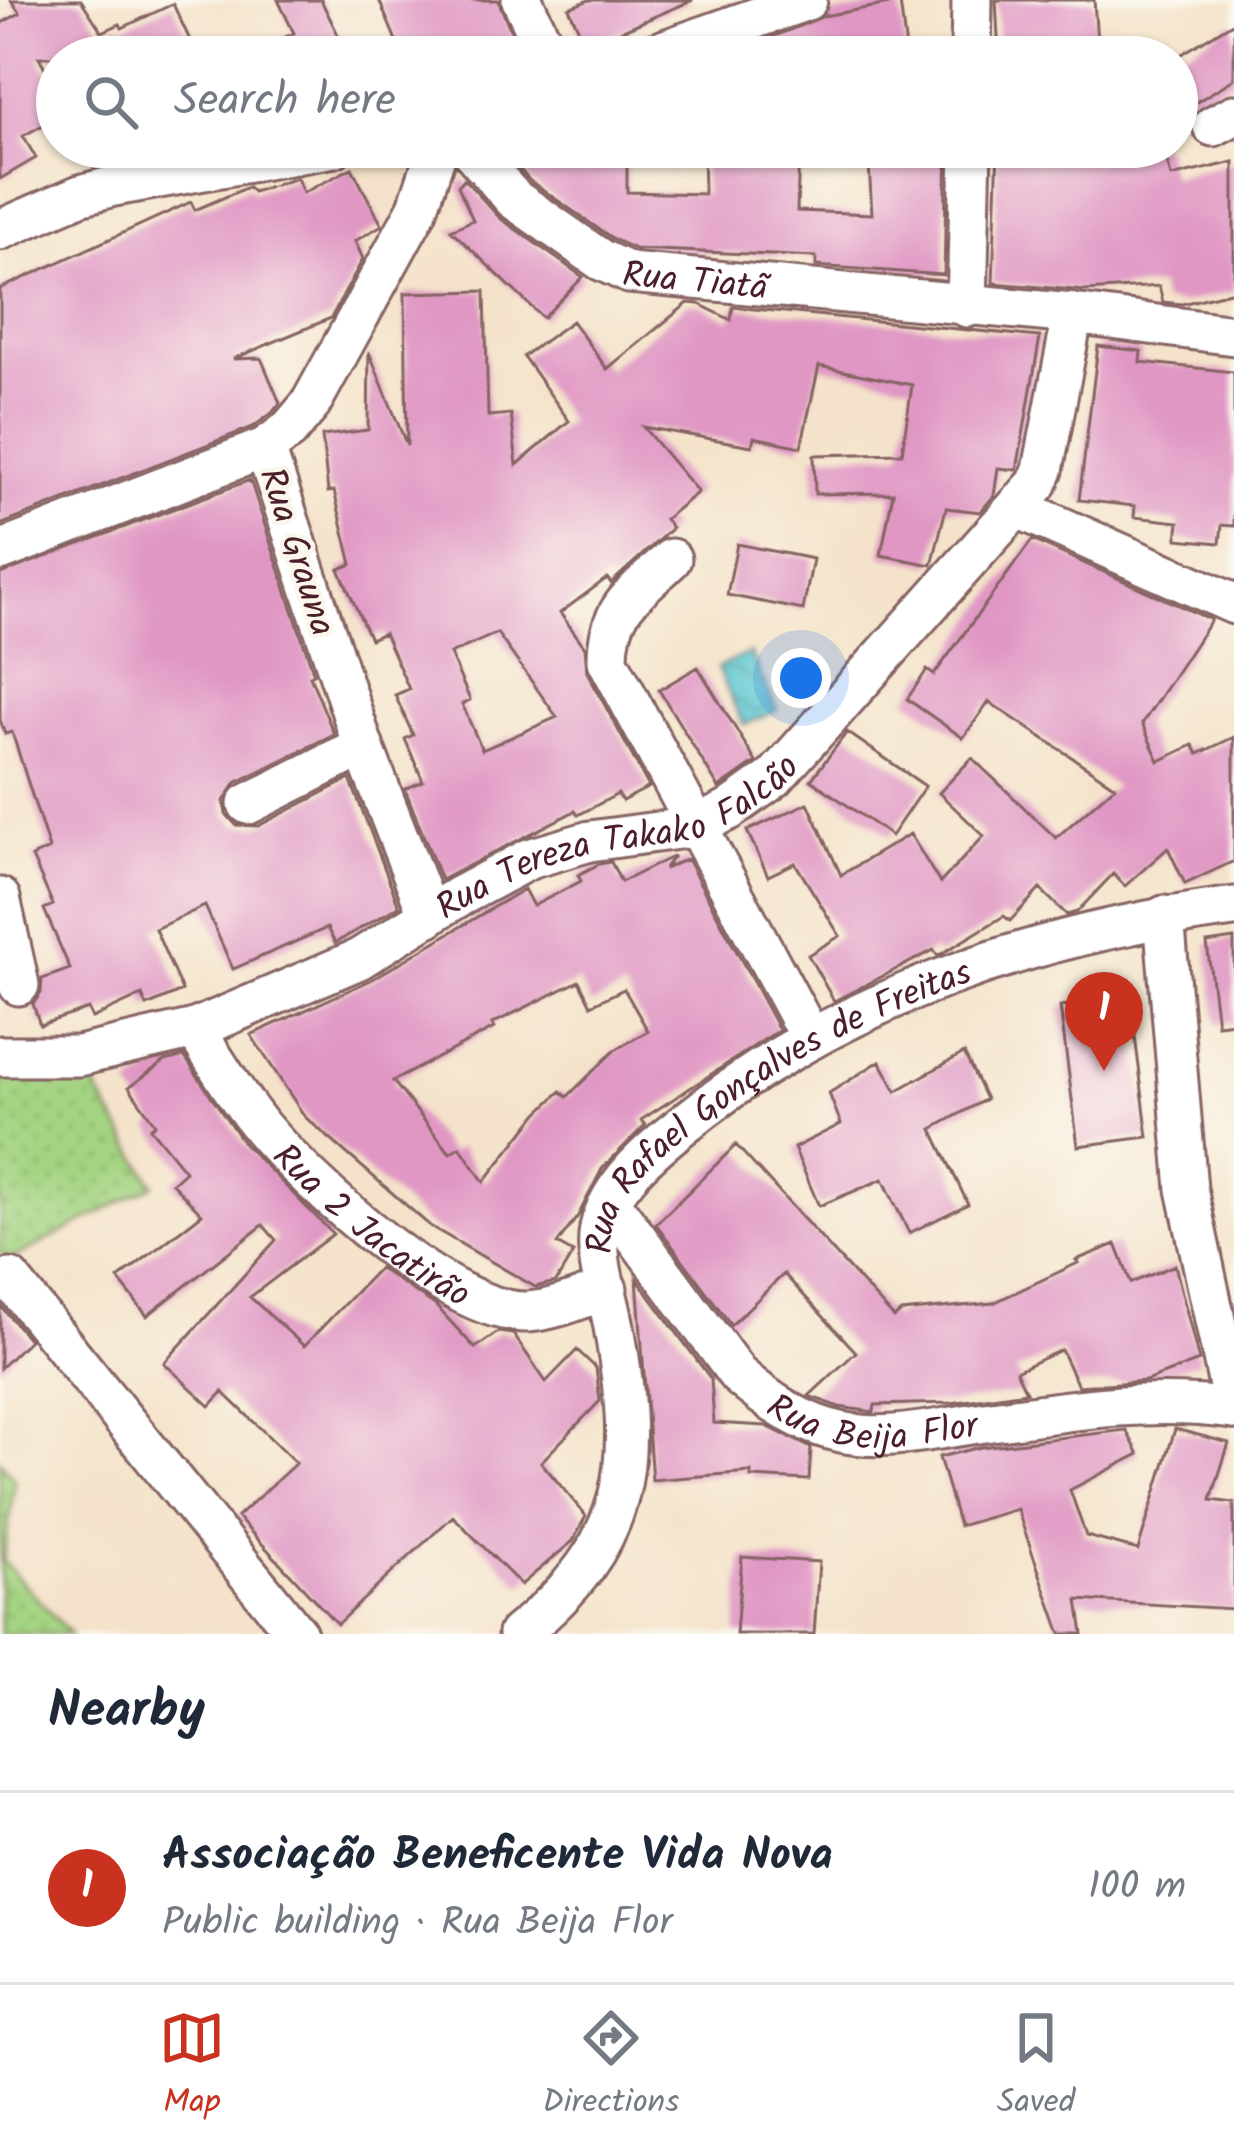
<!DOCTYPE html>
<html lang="en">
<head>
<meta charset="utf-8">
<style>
  body { margin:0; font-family:Kalam,sans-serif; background:#f6f6f7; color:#1f2937 }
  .you { position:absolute; left:801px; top:678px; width:42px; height:42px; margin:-30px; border:9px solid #fff; border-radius:50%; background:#1a73e8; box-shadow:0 0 0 18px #1a73e833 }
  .badge { display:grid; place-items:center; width:78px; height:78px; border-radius:50%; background:#c8321e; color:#fff; font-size:39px; font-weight:700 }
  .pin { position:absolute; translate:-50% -99px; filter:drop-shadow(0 3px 6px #0008) }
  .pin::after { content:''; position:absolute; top:63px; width:42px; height:36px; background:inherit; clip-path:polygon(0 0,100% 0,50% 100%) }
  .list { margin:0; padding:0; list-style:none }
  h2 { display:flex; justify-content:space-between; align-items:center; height:156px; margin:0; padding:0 48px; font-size:51px }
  h2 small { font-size:39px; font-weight:400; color:#747a83 }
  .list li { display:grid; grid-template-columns:78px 1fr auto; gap:36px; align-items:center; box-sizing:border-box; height:192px; padding:0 48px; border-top:3px solid #e0e1e3 }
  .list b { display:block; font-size:45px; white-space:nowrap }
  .list p { margin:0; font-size:39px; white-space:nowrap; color:#747a83 }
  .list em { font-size:39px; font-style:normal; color:#747a83 }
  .icon { flex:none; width:66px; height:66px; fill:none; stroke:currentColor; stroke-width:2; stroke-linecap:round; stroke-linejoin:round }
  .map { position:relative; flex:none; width:1234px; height:1634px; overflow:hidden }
  .search { position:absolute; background:#fff; box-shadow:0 3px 9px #0004; left:36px; right:36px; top:36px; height:132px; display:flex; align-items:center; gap:30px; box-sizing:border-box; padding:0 42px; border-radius:66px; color:#747a83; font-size:45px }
  .sheet { height:348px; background:#fff }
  nav { display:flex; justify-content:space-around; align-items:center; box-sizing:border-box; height:168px; border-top:3px solid #e0e1e3; background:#fff; font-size:33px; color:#747a83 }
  nav a { display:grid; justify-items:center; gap:6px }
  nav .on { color:#c8321e }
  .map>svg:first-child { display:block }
  .grass { fill:url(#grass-dots); stroke:#777a56; stroke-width:3 }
  .water { fill:url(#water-waves); stroke:#53747e; stroke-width:3 }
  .building { fill:#e097c4; fill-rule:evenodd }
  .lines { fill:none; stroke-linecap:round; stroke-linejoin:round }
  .minor-casing { stroke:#866463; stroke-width:45 }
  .minor { stroke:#fff; stroke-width:39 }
  .labels { text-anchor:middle; stroke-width:9; stroke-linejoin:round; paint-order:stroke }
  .street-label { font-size:36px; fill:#4a1f2b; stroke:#fbf7ec }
</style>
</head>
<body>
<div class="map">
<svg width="1234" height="1634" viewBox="0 0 1234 1634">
  <defs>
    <pattern id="grass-dots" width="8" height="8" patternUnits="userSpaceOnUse" patternTransform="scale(3)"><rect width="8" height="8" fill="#a4d482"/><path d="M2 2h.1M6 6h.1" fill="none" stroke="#8fb670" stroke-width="1.8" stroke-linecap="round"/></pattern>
    <pattern id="water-waves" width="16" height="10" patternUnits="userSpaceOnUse" patternTransform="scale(3)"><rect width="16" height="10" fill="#5cc8d2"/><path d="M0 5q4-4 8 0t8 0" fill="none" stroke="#52abb4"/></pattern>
  </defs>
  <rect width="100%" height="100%" fill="#fbf7ec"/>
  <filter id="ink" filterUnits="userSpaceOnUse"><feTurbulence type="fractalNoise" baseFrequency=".00833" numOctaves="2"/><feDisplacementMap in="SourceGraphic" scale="24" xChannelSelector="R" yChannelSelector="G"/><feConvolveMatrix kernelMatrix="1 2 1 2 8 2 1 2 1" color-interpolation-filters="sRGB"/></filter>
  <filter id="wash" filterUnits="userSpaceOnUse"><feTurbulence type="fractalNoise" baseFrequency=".004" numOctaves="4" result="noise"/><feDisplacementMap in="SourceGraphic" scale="48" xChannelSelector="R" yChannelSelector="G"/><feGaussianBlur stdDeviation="2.7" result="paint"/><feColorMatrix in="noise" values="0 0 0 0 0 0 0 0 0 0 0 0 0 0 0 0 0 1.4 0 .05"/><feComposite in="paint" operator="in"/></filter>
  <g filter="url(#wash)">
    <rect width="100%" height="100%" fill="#f4e3ca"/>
    <!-- grass -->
    <path class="grass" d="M0 1076 92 1082 154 1185 0 1265Z
      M0 1460 15 1481 3 1561 70 1634H0Z"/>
    <!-- water -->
    <path class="water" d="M750 653 777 710 744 725 717 668Z"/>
    <g id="blocks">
      <!-- building -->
      <path class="building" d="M11 0H81L102 32 120 24 122 28 173 4 198 57H39L57 90V117L23 136 36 158 0 179V24L20 13Z
        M278 0H321L349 57H240L294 33Z
        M379 0H498L522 57H403Z
        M589 0H693L586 46 569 8Z
        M996 0H1094L1098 57H999Z
        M900 2 907 57H723L824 16Z
        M1234 22V79L1177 114V57Z
        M500 147H627V192L704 194 703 147H799L797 211 872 214 868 148 947 147 944 275 816 266V257L635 249 613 239 530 181Z
        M998 147H1164L1171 177 1234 162V291L1182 304 1163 302 1159 286 1086 291 993 283Z
        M352 168 382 225 355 241 363 259 331 318 233 359 261 358 280 403 272 413 253 427 0 525V289L191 202 195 210 248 187 253 192 297 178 303 193Z
        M464 179 500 218 583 277 543 318 451 230 473 220 458 186Z
        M485 291 488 416 511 414 517 465 569 421 523 356 572 321 607 369 688 303 699 304 731 320 733 307 1040 337 1017 470 998 468 994 496 980 512 946 508 932 565 881 555 893 493 815 494 814 455 902 453 912 385 819 366 801 447 754 437 752 446 643 427 698 492 665 519 672 528 611 583 607 578 560 613 585 647 587 672 649 787 622 801 618 794 578 815 575 811 441 880 405 789 423 781 405 739 413 735 395 695 409 689 384 633 370 639 339 569 352 564 334 491 328 492 322 436 368 430 369 352 407 446 405 293ZM497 633 557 717 482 750 462 704 470 700 450 654Z
        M1098 346 1141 351 1140 362 1234 372V526L1222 525 1220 543 1177 539 1179 522 1134 517 1135 506 1079 500Z
        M250 480 314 674 310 676 334 734 236 783 224 801 226 814 236 825 258 826 350 779 399 906 335 943 327 928 233 969 205 906 155 929 182 991 147 1006 142 995 92 1018 88 1009 40 1025 33 1004 41 993 42 979 70 969 44 909 53 905 32 857 49 849 12 732 5 734 0 720V574Z
        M1032 540 1211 620 1142 724 1159 761 1193 745 1198 754 1234 737V861L1185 884 1168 848 1125 886 1113 874 1077 912 1067 915 1040 889 1010 921 1004 916 941 954 937 955 934 950 834 1001 808 955 840 936 795 863 768 876 747 831 808 803 841 875 910 834 940 883 984 836 939 793 972 758 1056 838 1115 786 989 702 963 738 907 699 927 670 934 675Z
        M737 544 813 559 803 610 727 595Z
        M698 667 756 762 719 788 659 690Z
        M847 732 925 786 891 836 811 780Z
        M674 856 664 869 687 859 779 1030 641 1120 645 1125 602 1169 578 1216 557 1244 573 1253 556 1282 535 1287 430 1226 305 1117 251 1035 371 980 524 889 533 906 581 881 578 875 599 864 611 862 621 882ZM579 981 591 1005 624 989 648 1031 615 1050 567 1097 561 1091 538 1113 484 1182 460 1147 450 1153 393 1081 494 1028 492 1024Z
        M1234 939V1022L1217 1024 1207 943Z
        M1130 997 1148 1137 1078 1146 1060 1006Z
        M964 1053 986 1099 932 1129 968 1204 909 1233 883 1179 819 1206 794 1148 841 1124 829 1093 880 1061 896 1091Z
        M184 1056 244 1144 333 1234 250 1297 304 1346 379 1268 435 1305 475 1348 498 1332 513 1334 546 1382 577 1350 596 1368 600 1401 541 1462 586 1516 573 1541 521 1585 453 1516 337 1624 237 1517 296 1463 223 1392 210 1406 164 1363 276 1240 263 1225 147 1316 118 1279 202 1214 172 1183 185 1171 150 1128 155 1124 129 1087 165 1061Z
        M736 1145 894 1318 901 1312 993 1303 1078 1263 1076 1260 1116 1244 1131 1283 1175 1265 1199 1361 1146 1381 1078 1386 1061 1350 1016 1371 1026 1392 951 1403 875 1405 874 1412 839 1407 809 1396 856 1352 784 1274 731 1325 656 1224Z
        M637 1279 711 1379 714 1423 766 1426 811 1448 809 1480 751 1477V1472L652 1480Z
        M0 1305 29 1340 0 1368Z
        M1175 1429 1229 1443 1211 1500 1234 1503V1609L1078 1600 1083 1634H1061L1017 1509 959 1526 939 1457 981 1447 1126 1430 1139 1454 1070 1490 1086 1536 1138 1550Z
        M742 1557 819 1562 814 1634H736Z"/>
    </g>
  </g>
  <g filter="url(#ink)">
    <use href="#blocks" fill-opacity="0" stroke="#866463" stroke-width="3"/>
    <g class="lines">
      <!-- minor casing -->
      <g class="minor-casing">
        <g id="minor">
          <path d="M522 0 549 57"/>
          <path d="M645 57 807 0"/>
          <path d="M971 57 972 0"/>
          <path d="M1213 126 1234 115"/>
          <path id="s1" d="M468 147 514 199 601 260 629 273 1073 314 1234 335"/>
          <path d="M0 230 80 195 114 186 334 147"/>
          <path d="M967 307 971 147"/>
          <path d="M1018 508 1234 604"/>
          <path d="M0 551 265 448"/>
          <path d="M671 559C636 593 607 607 608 661L811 1039"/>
          <path d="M248 804 363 746"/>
          <path d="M0 898 19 985"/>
          <path d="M429 916 363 746 265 448 288 431 310 405 417 210 438 147"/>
          <path d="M1164 916 1187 1189 1234 1409"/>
          <path id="s2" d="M195 1029C216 1063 237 1097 262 1128 310 1185 452 1315 528 1312 555 1310 582 1298 607 1289"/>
          <path id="s3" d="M0 1056H78L195 1029 359 959 458 897 529 859 590 841 694 827 729 810 774 778 1037 484 1043 470 1073 314"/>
          <path id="s4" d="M611 1203 738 1375C768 1401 801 1424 841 1432 885 1442 934 1429 978 1423 1065 1411 1146 1397 1234 1409"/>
          <path d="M10 1279 297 1634"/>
          <path id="s5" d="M518 1634C633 1543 638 1463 614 1327 609 1297 594 1259 600 1228 609 1185 651 1150 684 1124 840 998 1037 933 1234 907"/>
        </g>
      </g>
      <!-- minor -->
      <use href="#minor" class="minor"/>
    </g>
  </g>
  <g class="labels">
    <!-- street labels -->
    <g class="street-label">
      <text dy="13" stroke="none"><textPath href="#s1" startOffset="273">Rua Tiatã</textPath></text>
      <text transform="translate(299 551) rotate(72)" y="13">Rua Grauna</text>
      <text dy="13" stroke="none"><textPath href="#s3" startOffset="666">Rua Tereza Takako Falcão</textPath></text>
      <text dy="13" stroke="none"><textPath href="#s5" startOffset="663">Rua Rafael Gonçalves de Freitas</textPath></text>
      <text dy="13" stroke="none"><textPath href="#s2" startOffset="267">Rua 2 Jacatirão</textPath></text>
      <text dy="13" stroke="none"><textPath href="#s4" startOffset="363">Rua Beija Flor</textPath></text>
    </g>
  </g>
</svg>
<div class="you"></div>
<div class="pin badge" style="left:1104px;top:1071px">1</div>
<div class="search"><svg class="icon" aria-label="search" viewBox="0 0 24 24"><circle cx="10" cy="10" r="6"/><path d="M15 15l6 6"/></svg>Search here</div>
</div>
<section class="sheet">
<h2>Nearby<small></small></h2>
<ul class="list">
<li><span class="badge">1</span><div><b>Associação Beneficente Vida Nova</b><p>Public building · Rua Beija Flor</p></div><em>100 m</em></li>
</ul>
</section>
<nav>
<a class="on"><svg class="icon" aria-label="map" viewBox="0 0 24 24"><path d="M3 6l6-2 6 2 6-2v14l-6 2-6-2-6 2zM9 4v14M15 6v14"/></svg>Map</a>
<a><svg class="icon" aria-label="directions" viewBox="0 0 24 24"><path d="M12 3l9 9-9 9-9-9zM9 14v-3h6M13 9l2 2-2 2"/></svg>Directions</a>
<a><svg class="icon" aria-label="saved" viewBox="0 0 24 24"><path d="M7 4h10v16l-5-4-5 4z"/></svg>Saved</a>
</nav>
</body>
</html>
